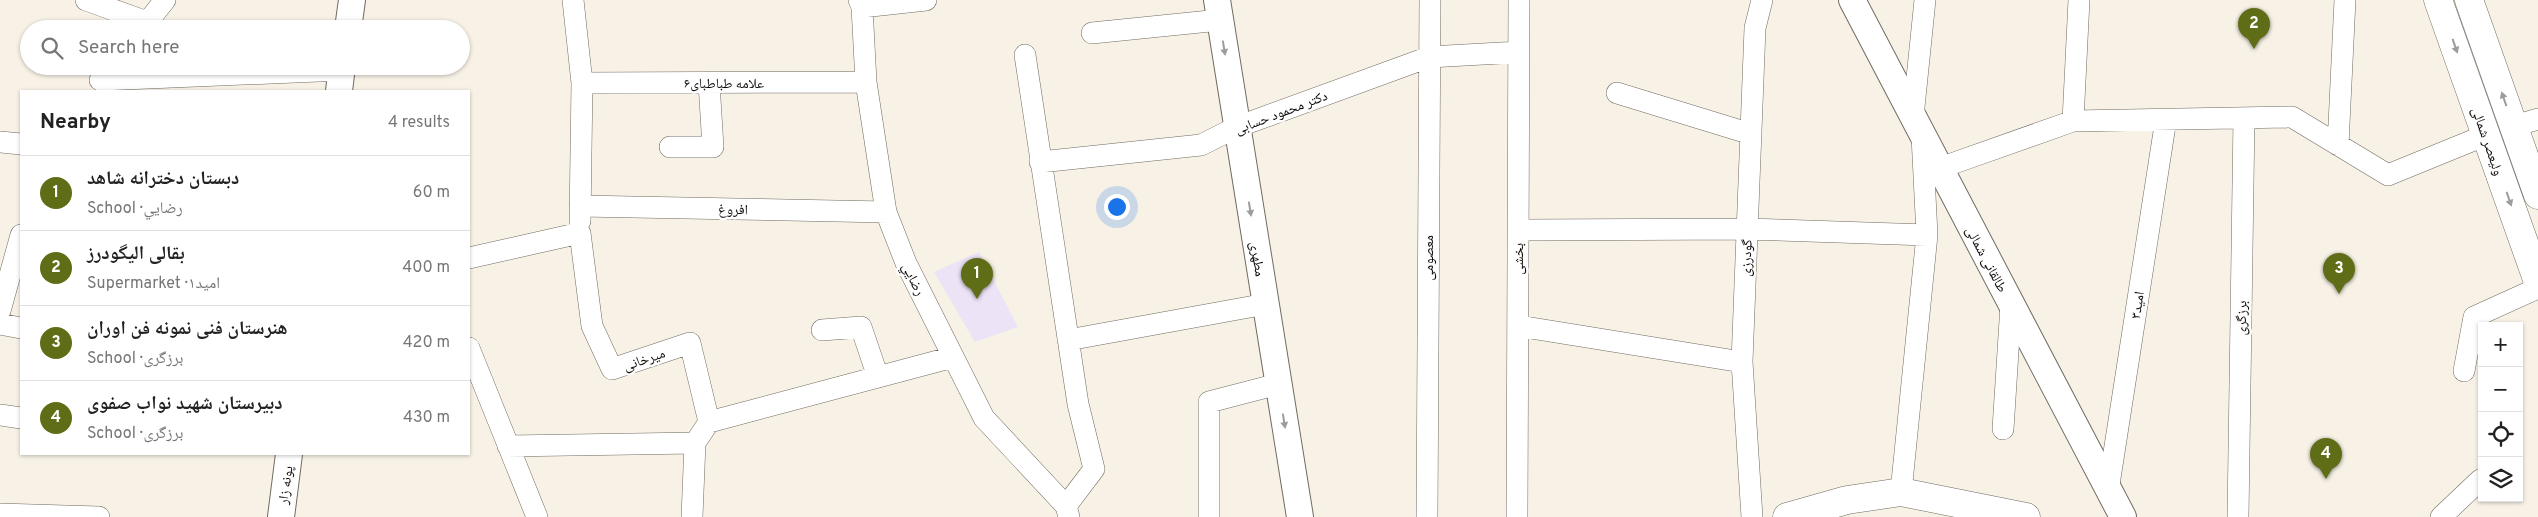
<!DOCTYPE html>
<html lang="en">
<head>
<meta charset="utf-8">
<style>
  body { margin:0; font-family:Overpass,"Noto Naskh Arabic",sans-serif; background:#f2f2f2; color:#222 }
  .controls { position:absolute; right:15px; bottom:15px; display:grid; overflow:hidden; border-radius:0px; box-shadow:0 1px 4px #0004 }
  .controls button { width:45px; height:45px; display:grid; place-items:center; padding:0; border:0; border-bottom:1px solid #e0e0e0; background:#fff; color:#222; font:25px sans-serif }
  .you { position:absolute; left:1116px; top:206px; width:18px; height:18px; margin:-12px; border:4px solid #fff; border-radius:50%; background:#1a73e8; box-shadow:0 0 0 8px #1a73e833 }
  .badge { display:grid; place-items:center; width:32px; height:32px; border-radius:50%; background:#606d17; color:#fff; font-size:16px; font-weight:700 }
  .pin { position:absolute; translate:-50% -41px; filter:drop-shadow(0 1px 2px #0008) }
  .pin::after { content:''; position:absolute; top:26px; width:18px; height:15px; background:inherit; clip-path:polygon(0 0,100% 0,50% 100%) }
  .list { margin:0; padding:0; list-style:none }
  h2 { display:flex; justify-content:space-between; align-items:center; height:65px; margin:0; padding:0 20px; font-size:21px }
  h2 small { font-size:16px; font-weight:400; color:#767676 }
  .list li { display:grid; grid-template-columns:32px 1fr auto; gap:15px; align-items:center; box-sizing:border-box; height:75px; padding:0 20px; border-top:1px solid #e0e0e0 }
  .list b { display:block; font-size:19px; white-space:nowrap }
  .list p { margin:0; font-size:16px; white-space:nowrap; color:#767676 }
  .list em { font-size:16px; font-style:normal; color:#767676 }
  .icon { flex:none; width:28px; height:28px; fill:none; stroke:currentColor; stroke-width:2; stroke-linecap:round; stroke-linejoin:round }
  .map { position:relative; flex:none; width:2538px; height:517px; overflow:hidden }
  .search { position:absolute; background:#fff; box-shadow:0 1px 4px #0004; left:20px; top:20px; width:450px; height:55px; display:flex; align-items:center; gap:12px; box-sizing:border-box; padding:0 18px; border-radius:28px; color:#767676; font-size:19px }
  .panel { position:absolute; background:#fff; box-shadow:0 1px 4px #0004; left:20px; top:90px; width:450px; height:365px; border-radius:0px }
  .map>svg:first-child { display:block }
  .education { fill:#ede3f7 }
  .lines { fill:none; stroke-linecap:round; stroke-linejoin:round }
  .minor-casing { stroke:#706b61; stroke-width:22 }
  .tertiary-casing { stroke:#706b61; stroke-width:28 }
  .secondary-casing { stroke:#706b61; stroke-width:29 }
  .minor { stroke:#fff; stroke-width:21 }
  .tertiary { stroke:#fff; stroke-width:26 }
  .secondary { stroke:#fff; stroke-width:28 }
  .oneway { fill:#9e9d9c }
  .labels { text-anchor:middle; stroke-width:5; stroke-linejoin:round; paint-order:stroke }
  .street-label { font-size:14px; fill:#0d0b08; stroke:#fefefe }
</style>
</head>
<body>
<div class="map">
<svg width="2538" height="517" viewBox="0 0 2538 517">
  <rect width="100%" height="100%" fill="#f7f1e6"/>
  <!-- education -->
  <path class="education" d="M979 252 1018 327 975 342 934 272Z"/>
  <g class="lines">
    <!-- minor casing -->
    <g class="minor-casing">
      <path id="minor" d="M86 0 147 22
        M573 0 582 83 580 221
        M859 0 862 7 866 82 886 212 906 263 984 418 1066 506 1069 517
        M862 7 926 0
        M142 29 165 0
        M1092 33 1220 20
        M1025 55 1078 404 1094 469 1066 506
        M100 80 342 70
        M582 83 866 82
        M1617 93 1751 134
        M1913 117 1925 0
        M2073 121 2079 0
        M2514 126 2538 119
        M0 142 21 144
        M2338 145 2345 0
        M670 147H713L709 83
        M1040 162 1201 145 1237 127 1429 57 1519 52
        M1940 168 2073 121 2292 117 2388 175 2486 135
        M580 206 886 212
        M1518 230 1747 229 1927 235
        M469 258 580 233 592 326 612 369 690 343 709 422 695 443 692 517
        M0 311 21 235
        M0 324 21 328
        M1518 326 1742 362
        M822 330 861 327 878 377
        M1068 340 1266 304
        M469 348 537 517
        M2464 371 2474 317 2538 288
        M0 415 21 418
        M709 422 953 357
        M2003 429 2011 305
        M508 446 695 443
        M2108 491 2166 119
        M1901 492 1927 235 1922 136
        M0 514 99 517
        M1209 517V402L1278 384
        M1427 517 1430 0
        M1517 517 1519 0
        M1752 517 1742 362 1755 28 1762 0
        M2238 517 2244 118
        M2441 517 2480 480"/>
    </g>
    <!-- tertiary casing -->
    <g class="tertiary-casing">
      <path id="tertiary" d="M1217 0 1300 517
        M1852 0 2123 517
        M348 29 352 0
        M339 91 342 66
        M281 517 289 454"/>
    </g>
    <!-- secondary casing -->
    <g class="secondary-casing">
      <path id="secondary" d="M2438 0 2538 282
        M2469 0 2538 195
        M1787 517 1847 500 1901 492 2026 517"/>
    </g>
    <!-- minor -->
    <use href="#minor" class="minor"/>
    <!-- tertiary -->
    <use href="#tertiary" class="tertiary"/>
    <!-- secondary -->
    <use href="#secondary" class="secondary"/>
  </g>
  <!-- one-way arrows -->
  <defs><path id="oneway-solid" d="M-6-.8H1V-3.2L6.5 0L1 3.2V.8H-6Z" transform="scale(1.25)"/></defs>
  <g class="oneway">
    <use href="#oneway-solid" transform="translate(2455 46) rotate(71)"/>
    <use href="#oneway-solid" transform="translate(1224 48) rotate(81)"/>
    <use href="#oneway-solid" transform="translate(2504 99) rotate(-109)"/>
    <use href="#oneway-solid" transform="translate(2509 199) rotate(71)"/>
    <use href="#oneway-solid" transform="translate(1250 209) rotate(81)"/>
    <use href="#oneway-solid" transform="translate(1284 421) rotate(81)"/>
  </g>
  <g class="labels">
    <!-- street labels -->
    <g class="street-label">
      <text x="724" y="88">علامه طباطبای۶</text>
      <text transform="translate(1281 112) rotate(-21)" y="5">دکتر محمود حسابی</text>
      <text transform="translate(2488 141) rotate(71)" y="5">ولیعصر شمالی</text>
      <text transform="translate(733 209) rotate(1)" y="5">افروغ</text>
      <text transform="translate(1428 258) rotate(-90)" y="5">معصومی</text>
      <text transform="translate(1746 258) rotate(-88)" y="5">گودرزی</text>
      <text transform="translate(1258 259) rotate(81)" y="5">مطهری</text>
      <text transform="translate(1518 259) rotate(-90)" y="5">بخشی</text>
      <text transform="translate(1987 259) rotate(62)" y="5">طالقانی شمالی</text>
      <text transform="translate(914 279) rotate(64)" y="5">رضایي</text>
      <text transform="translate(2137 305) rotate(-81)" y="5">امید۳</text>
      <text transform="translate(2241 318) rotate(-89)" y="5">برزگری</text>
      <text transform="translate(644 359) rotate(-19)" y="5">میرخانی</text>
      <text transform="translate(285 485) rotate(-82)" y="5">پونه زار</text>
    </g>
  </g>
</svg>
<div class="controls">
<button>+</button>
<button>−</button>
<button><svg class="icon" aria-label="locate" viewBox="0 0 24 24"><circle cx="12" cy="12" r="6"/><path d="M12 2v4M12 18v4M2 12h4M18 12h4"/></svg></button>
<button><svg class="icon" aria-label="layers" viewBox="0 0 24 24"><path d="M12 4l9 5-9 5-9-5zM3 14l9 5 9-5"/></svg></button>
</div>
<div class="you"></div>
<div class="pin badge" style="left:977px;top:299px">1</div>
<div class="pin badge" style="left:2254px;top:49px">2</div>
<div class="pin badge" style="left:2339px;top:294px">3</div>
<div class="pin badge" style="left:2326px;top:479px">4</div>
<div class="search"><svg class="icon" aria-label="search" viewBox="0 0 24 24"><circle cx="10" cy="10" r="6"/><path d="M15 15l6 6"/></svg>Search here</div>
<section class="panel">
<h2>Nearby<small>4 results</small></h2>
<ul class="list">
<li><span class="badge">1</span><div><b>دبستان دخترانه شاهد</b><p>School · رضایي</p></div><em>60 m</em></li>
<li><span class="badge">2</span><div><b>بقالی الیگودرز</b><p>Supermarket · امید۱</p></div><em>400 m</em></li>
<li><span class="badge">3</span><div><b>هنرستان فنی نمونه فن اوران</b><p>School · برزگری</p></div><em>420 m</em></li>
<li><span class="badge">4</span><div><b>دبیرستان شهید نواب صفوی</b><p>School · برزگری</p></div><em>430 m</em></li>
</ul>
</section>
</div>
</body>
</html>
